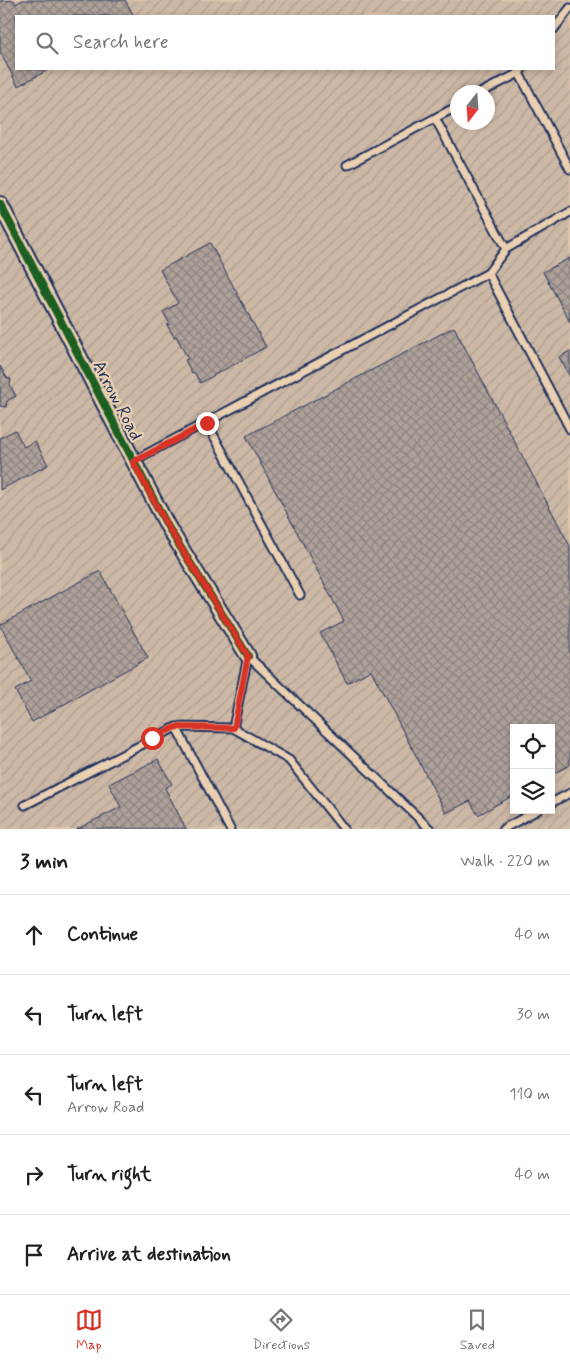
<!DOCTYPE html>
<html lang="en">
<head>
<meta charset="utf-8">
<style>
  body { margin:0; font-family:Mynerve,sans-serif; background:#f2f2f2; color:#202124 }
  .controls { position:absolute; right:15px; bottom:15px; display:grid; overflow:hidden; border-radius:0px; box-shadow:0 2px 8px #0003 }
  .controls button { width:45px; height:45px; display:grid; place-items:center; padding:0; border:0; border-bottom:1px solid #e0e0e0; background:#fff; color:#202124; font:25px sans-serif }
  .compass { position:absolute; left:450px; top:85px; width:45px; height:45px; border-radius:50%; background:#fff; box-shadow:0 2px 8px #0003; rotate:197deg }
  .stop { position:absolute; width:15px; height:15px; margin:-11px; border:4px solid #d93025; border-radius:50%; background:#fff }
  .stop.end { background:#d93025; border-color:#fff; box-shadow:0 1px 5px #0008 }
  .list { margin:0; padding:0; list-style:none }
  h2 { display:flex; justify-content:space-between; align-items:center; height:65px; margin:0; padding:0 20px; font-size:21px }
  h2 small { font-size:16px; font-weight:400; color:#757577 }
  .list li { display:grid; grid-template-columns:32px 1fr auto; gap:15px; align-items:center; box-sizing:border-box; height:80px; padding:0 20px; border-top:1px solid #e0e0e0 }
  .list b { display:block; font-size:19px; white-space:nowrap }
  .list p { margin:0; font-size:16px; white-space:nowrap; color:#757577 }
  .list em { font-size:16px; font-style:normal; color:#757577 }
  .icon { flex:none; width:28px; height:28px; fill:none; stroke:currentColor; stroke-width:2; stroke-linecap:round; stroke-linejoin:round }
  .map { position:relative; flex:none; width:570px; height:829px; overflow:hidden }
  .search { position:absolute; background:#fff; box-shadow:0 2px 8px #0003; left:15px; right:15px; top:15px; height:55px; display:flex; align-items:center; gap:12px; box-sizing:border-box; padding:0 18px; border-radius:0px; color:#757577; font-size:19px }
  .sheet { height:465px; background:#fff }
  nav { display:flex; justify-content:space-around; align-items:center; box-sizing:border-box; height:70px; border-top:1px solid #e0e0e0; background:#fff; font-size:14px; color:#757577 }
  nav a { display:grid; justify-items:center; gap:2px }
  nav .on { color:#d93025 }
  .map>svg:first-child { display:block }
  .industrial { fill:url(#industrial-furrows); fill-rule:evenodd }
  .building { fill:url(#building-cross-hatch); stroke:#1b2f5e }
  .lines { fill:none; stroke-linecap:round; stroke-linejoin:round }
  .service-casing { stroke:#1b2f5e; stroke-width:11 }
  .minor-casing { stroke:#1b2f5e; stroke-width:18 }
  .service { stroke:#ead0b1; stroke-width:7 }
  .minor { stroke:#ead0b1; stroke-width:14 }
  .cycleway-casing { stroke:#ead0b1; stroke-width:11 }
  .cycleway { stroke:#1b5e20; stroke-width:8 }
  .route { stroke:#d93025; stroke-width:6 }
  .labels { text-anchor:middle; stroke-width:4.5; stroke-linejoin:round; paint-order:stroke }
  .street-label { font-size:18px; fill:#1b2f5e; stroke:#ead0b1 }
</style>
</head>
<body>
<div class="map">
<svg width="570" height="829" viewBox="0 0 570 829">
  <defs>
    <pattern id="industrial-furrows" width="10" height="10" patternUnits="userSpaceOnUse" patternTransform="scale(1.25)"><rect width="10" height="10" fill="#ccb8a5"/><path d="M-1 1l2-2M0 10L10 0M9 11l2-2" fill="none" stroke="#af9e90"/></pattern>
    <pattern id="building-cross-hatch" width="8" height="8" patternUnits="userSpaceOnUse" patternTransform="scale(1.25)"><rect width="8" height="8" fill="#aea199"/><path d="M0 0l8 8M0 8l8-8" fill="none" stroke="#8d8480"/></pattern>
  </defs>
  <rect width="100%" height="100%" fill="#dec6ac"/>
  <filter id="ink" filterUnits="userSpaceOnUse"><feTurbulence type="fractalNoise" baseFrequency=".02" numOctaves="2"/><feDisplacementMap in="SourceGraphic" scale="10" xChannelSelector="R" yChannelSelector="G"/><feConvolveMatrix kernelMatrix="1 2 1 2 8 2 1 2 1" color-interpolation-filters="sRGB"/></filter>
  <g filter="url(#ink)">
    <!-- industrial -->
    <path class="industrial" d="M0 0H570V829H0ZM16 16H554V69H16ZM458 92H488V122H458ZM514 728H551V810H514Z"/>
    <!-- building -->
    <path class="building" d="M14 0 16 4 22 0H125L134 16H16V69H50L18 86 0 52V1Z
      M210 243 266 347 200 383 194 372 192 373 185 360 188 359 176 336 174 337 167 325 170 324 163 312 178 303 160 270Z
      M570 258V322L543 272Z
      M454 327 570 546V765L551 775V728H514V795L478 815 470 801 446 813 371 670 347 683 320 633 344 621 246 436Z
      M570 351V377L559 357Z
      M0 366 7 378 11 379 10 385 16 396 7 401 6 407 0 406Z
      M15 430 24 447 35 441 48 465 0 490V438Z
      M100 571 148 658 32 722 15 690 31 681 0 625Z
      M158 759 172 784 165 788 186 829H77L121 807 109 784Z"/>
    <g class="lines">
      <!-- service casing -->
      <g class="service-casing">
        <path id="service" d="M554 29 570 8
          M522 69 519 73 570 169
          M482 92 519 73
          M458 106 435 118 506 249
          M347 165 435 118
          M488 273 570 429
          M207 423 300 595
          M133 461 488 273 506 249 570 212
          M248 656 430 829
          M176 727 230 829
          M233 728 289 760 344 829
          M551 803 570 793
          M25 805 176 727 233 728 248 656
          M503 829 538 810"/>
      </g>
      <!-- minor casing -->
      <g class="minor-casing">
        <path id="minor" d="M0 204 168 527 248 656"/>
      </g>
      <!-- service -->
      <use href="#service" class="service"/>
      <!-- minor -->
      <use href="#minor" class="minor"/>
      <!-- cycleway casing -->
      <g class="cycleway-casing">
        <path id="cycleway" d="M0 204 168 527 248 656"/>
      </g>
      <!-- cycleway -->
      <use href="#cycleway" class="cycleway"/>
    </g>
  </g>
  <g class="lines" filter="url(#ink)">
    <!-- route -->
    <path class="route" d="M152 738 176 727 234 728 248 656 168 527 133 462 207 423"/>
  </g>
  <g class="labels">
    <!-- street labels -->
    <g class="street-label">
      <text transform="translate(118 400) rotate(63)" y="6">Arrow Road</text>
    </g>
  </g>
</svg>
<div class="controls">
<button><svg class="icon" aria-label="locate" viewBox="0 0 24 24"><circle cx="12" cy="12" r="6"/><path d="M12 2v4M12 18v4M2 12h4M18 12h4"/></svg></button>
<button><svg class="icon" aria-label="layers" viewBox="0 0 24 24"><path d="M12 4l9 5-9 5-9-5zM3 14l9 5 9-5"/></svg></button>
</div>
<svg class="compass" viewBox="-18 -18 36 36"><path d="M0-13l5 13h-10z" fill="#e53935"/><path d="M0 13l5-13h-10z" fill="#757577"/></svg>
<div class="stop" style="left:152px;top:738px"></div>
<div class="stop end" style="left:207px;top:423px"></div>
<div class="search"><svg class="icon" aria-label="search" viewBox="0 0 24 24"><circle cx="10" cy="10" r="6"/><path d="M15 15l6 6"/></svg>Search here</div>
</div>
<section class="sheet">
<h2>3 min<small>Walk · 220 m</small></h2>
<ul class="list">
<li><svg class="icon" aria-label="ahead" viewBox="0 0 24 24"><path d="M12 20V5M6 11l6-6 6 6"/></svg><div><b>Continue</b></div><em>40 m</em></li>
<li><svg class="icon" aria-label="left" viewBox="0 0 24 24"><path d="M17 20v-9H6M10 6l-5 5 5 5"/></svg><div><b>Turn left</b></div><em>30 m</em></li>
<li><svg class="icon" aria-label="left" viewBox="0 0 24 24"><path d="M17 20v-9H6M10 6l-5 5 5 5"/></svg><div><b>Turn left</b><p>Arrow Road</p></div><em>110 m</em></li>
<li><svg class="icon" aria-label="right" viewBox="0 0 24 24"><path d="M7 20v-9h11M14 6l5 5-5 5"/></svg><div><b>Turn right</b></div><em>40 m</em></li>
<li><svg class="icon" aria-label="arrive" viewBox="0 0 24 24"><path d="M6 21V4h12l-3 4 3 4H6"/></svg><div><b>Arrive at destination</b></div></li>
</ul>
</section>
<nav>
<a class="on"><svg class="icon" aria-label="map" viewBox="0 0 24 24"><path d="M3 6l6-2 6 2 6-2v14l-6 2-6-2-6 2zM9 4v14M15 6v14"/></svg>Map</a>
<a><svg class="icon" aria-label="directions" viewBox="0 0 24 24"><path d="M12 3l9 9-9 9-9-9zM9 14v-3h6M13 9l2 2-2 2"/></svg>Directions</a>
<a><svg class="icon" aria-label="saved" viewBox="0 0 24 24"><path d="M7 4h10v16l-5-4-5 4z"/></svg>Saved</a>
</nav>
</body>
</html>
